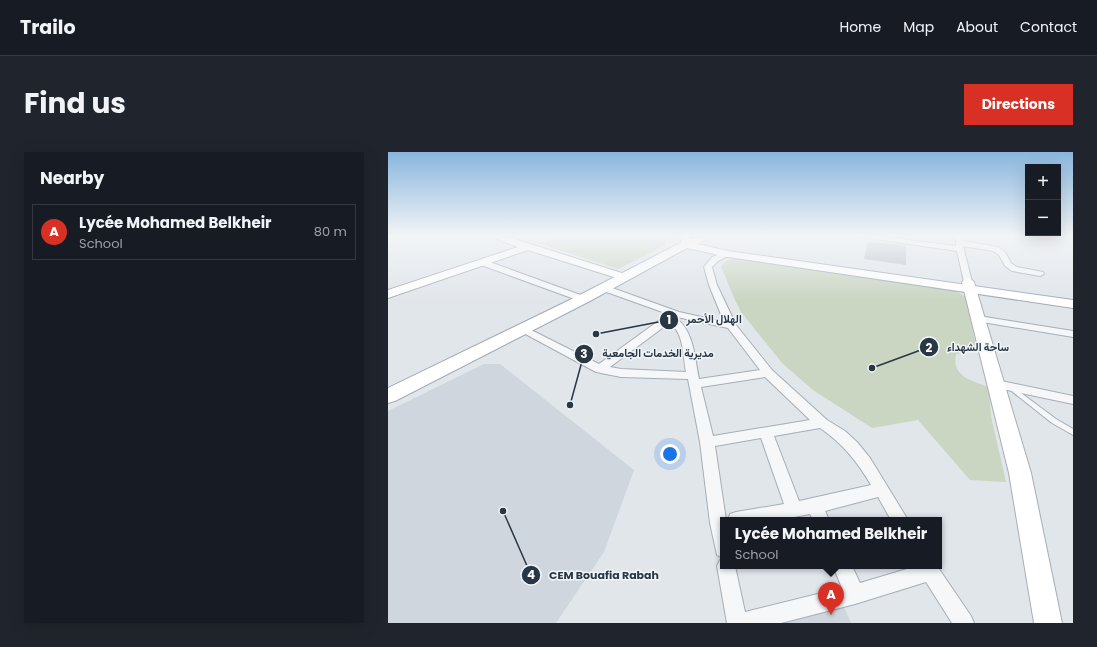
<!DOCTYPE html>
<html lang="en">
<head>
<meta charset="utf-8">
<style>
  body { margin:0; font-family:Poppins,Vazirmatn,sans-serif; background:#20242c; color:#f1f3f6 }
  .controls { position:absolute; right:12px; top:12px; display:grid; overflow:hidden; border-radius:0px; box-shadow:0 4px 16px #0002 }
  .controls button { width:36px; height:36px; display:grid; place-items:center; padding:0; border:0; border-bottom:1px solid #363941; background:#171b24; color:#f1f3f6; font:20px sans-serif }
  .you { position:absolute; left:282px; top:302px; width:14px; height:14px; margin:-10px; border:3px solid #fff; border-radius:50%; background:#1a73e8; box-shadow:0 0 0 6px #1a73e833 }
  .badge { display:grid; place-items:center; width:26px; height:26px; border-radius:50%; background:#d93025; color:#fff; font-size:13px; font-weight:700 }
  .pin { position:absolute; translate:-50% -33px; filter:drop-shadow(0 1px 2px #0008) }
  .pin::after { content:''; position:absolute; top:21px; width:14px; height:12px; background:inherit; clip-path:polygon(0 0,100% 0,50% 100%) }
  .popup { position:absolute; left:332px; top:365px; width:222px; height:52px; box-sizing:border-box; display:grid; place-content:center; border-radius:0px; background:#171b24; filter:drop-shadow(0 1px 3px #0005); font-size:13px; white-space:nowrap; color:#9ea1a6 }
  .popup b { font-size:15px; color:#f1f3f6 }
  .popup::after { content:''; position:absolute; left:50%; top:100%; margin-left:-8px; border:8px solid transparent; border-top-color:#171b24 }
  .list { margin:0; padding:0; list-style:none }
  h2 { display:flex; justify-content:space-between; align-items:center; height:52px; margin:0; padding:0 16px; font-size:17px }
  h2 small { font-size:13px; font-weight:400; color:#9ea1a6 }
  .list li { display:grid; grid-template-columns:26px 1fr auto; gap:12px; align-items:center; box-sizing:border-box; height:56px; margin:0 8px 8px; padding:0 8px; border:1px solid #363941; border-radius:0px }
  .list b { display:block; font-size:15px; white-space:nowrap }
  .list p { margin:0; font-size:13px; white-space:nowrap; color:#9ea1a6 }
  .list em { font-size:13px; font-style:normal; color:#9ea1a6 }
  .map { position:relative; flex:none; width:685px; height:471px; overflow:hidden; border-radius:0px }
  header { display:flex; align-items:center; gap:24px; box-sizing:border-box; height:56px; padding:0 20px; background:#171b24; border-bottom:1px solid #363941 }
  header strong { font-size:19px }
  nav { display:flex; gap:22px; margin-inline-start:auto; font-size:14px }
  .intro { display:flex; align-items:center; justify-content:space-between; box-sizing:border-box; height:96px; padding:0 24px }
  h1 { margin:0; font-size:28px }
  .button { padding:10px 18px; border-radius:0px; background:#d93025; color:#fff; font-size:14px; font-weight:700 }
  main { display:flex; gap:24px; padding:0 24px }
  aside { flex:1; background:#171b24; border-radius:0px; box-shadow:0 4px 16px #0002 }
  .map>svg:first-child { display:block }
  .built { fill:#cfd6dd }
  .green { fill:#cad5c2 }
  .building { fill:#b8c0c8 }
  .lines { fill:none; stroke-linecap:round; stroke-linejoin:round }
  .lane-casing { stroke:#a6aeb5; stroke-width:2 }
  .street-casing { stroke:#a6aeb5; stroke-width:2 }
  .secondary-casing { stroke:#a6aeb5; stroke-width:2 }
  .primary-casing { stroke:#a0acb7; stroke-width:2 }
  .lane { fill:#f5f7f9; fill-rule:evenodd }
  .street { fill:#f5f7f9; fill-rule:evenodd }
  .secondary { fill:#fff; fill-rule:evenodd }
  .primary { fill:#fff; fill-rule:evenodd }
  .leader { fill:none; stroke:#293643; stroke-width:1.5 }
  .callout-dot { fill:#293643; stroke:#f1f5f8; stroke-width:1.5 }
  .mark-label { font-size:12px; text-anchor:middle; font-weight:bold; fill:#fff }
  .callout-label { font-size:11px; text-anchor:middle; font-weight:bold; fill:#293643; stroke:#f1f5f8; stroke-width:3; stroke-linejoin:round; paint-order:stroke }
</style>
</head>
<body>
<header>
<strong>Trailo</strong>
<nav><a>Home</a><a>Map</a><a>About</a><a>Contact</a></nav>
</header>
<div class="intro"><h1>Find us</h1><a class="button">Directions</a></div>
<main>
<aside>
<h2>Nearby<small></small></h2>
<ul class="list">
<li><span class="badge">A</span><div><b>Lycée Mohamed Belkheir</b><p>School</p></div><em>80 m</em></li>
</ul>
</aside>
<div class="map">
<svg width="685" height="471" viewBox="0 0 685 471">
  <rect width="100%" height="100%" fill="#e1e6eb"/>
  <!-- built -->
  <path class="built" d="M96 212H112L246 318 216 400 168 471H0V259Z
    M456 455 463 471H396Z"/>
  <!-- green -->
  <path class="green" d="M173 83H287L289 87 277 88 278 93 230 117 150 91 173 85Z
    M346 106 360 107 567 139 577 144 589 198 568 202C563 224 584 229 601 235L603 264 618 330 582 328 530 268 484 276 425 238 394 211 353 160 346 146 333 114 338 109Z"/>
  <!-- building -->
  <path class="building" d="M480 90 518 93V113L476 107Z"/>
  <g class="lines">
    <!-- lane casing -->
    <g class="lane-casing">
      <path id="lane" d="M623 234 625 235 668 267 685 277V283L664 271 621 237 620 236 621 235Z"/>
    </g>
    <!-- street casing -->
    <g class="street-casing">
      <path id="street" d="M316 83H324L316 88H312V86Z
        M460 83H481L568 94V87L564 83H572L575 89 610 95 617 100 623 111 629 115 655 120 656 122 652 124 624 119 617 114 611 103 605 99 575 94 584 130 580 132 576 130 569 99Z
        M337 100H343L344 102 330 109 324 115 329 133 348 173 384 218 439 268 457 279 469 290 482 306 520 368H503L490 345 437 359 441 368H425L422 362 391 368H340L342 362 348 360 396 352 373 286 327 294 338 368H335V406L329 403 322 371 312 290 300 227 233 225 208 220 130 178 131 176H139L211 212 280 162 213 138 212 136 213 134 216 133 291 160 336 170 321 133 316 115 324 105ZM289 165 340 176 372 218 311 227C307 208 306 177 287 166ZM281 171C296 179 295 205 298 220L233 217 222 215ZM377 225 422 268 325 284 313 235ZM432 276C455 292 469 309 483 333L411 349 386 284Z
        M93 109H99L198 145 199 147 195 150 192 149 93 113Z
        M591 164 685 179V185L588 169 586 167 588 165Z
        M609 228 685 244V252L605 235 603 232 605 229Z
        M335 406V414H347L357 460 454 436 445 414H464L472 431 529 414H549L583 464 586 471H564L538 430 467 452 393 471H339L329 414 332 408Z"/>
    </g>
    <!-- secondary casing -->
    <g class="secondary-casing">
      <path id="secondary" d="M99 83H114L240 123 242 125 240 127H232L140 98 0 146V138L130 95Z
        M580 126 584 128 586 130 643 321 674 471H646L621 321 574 130 576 128Z"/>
    </g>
    <!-- primary casing -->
    <g class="primary-casing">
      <path id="primary" d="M291 83H301L303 87 312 85 316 86 317 88 310 92 340 99 685 148V156L340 105 299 96 200 150 7 249 0 251V236L190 144 294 90Z"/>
    </g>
    <!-- lane -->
    <use href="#lane" class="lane"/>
    <!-- street -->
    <use href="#street" class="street"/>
    <!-- secondary -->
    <use href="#secondary" class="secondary"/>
    <!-- primary -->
    <use href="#primary" class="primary"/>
  </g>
  <!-- sky -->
  <linearGradient id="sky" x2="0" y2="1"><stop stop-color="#89b6dd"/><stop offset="0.56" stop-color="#f2f4f6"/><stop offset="1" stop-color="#f2f4f6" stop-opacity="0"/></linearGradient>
  <rect width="685" height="149" fill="url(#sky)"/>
  <!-- callouts -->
  <path class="leader" d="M208 182L281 168M484 216L541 195M182 253L196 202M115 359L143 423"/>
  <g class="callout-dot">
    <circle cx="208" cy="182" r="4"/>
    <circle cx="484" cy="216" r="4"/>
    <circle cx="182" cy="253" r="4"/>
    <circle cx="115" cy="359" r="4"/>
    <circle cx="281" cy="168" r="10"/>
    <circle cx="541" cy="195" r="10"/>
    <circle cx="196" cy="202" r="10"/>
    <circle cx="143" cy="423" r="10"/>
  </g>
  <g class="mark-label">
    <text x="281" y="172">1</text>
    <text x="541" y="200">2</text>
    <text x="196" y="206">3</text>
    <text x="143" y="427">4</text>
  </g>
  <g class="callout-label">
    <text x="326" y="171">الهلال الأحمر</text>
    <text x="590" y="199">ساحة الشهداء</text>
    <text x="270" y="205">مديرية الخدمات الجامعية</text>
    <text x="216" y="427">CEM Bouafia Rabah</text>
  </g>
</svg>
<div class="controls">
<button>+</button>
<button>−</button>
</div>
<div class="you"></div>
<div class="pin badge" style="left:443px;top:463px">A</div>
<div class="popup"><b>Lycée Mohamed Belkheir</b>School</div>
</div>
</main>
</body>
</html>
